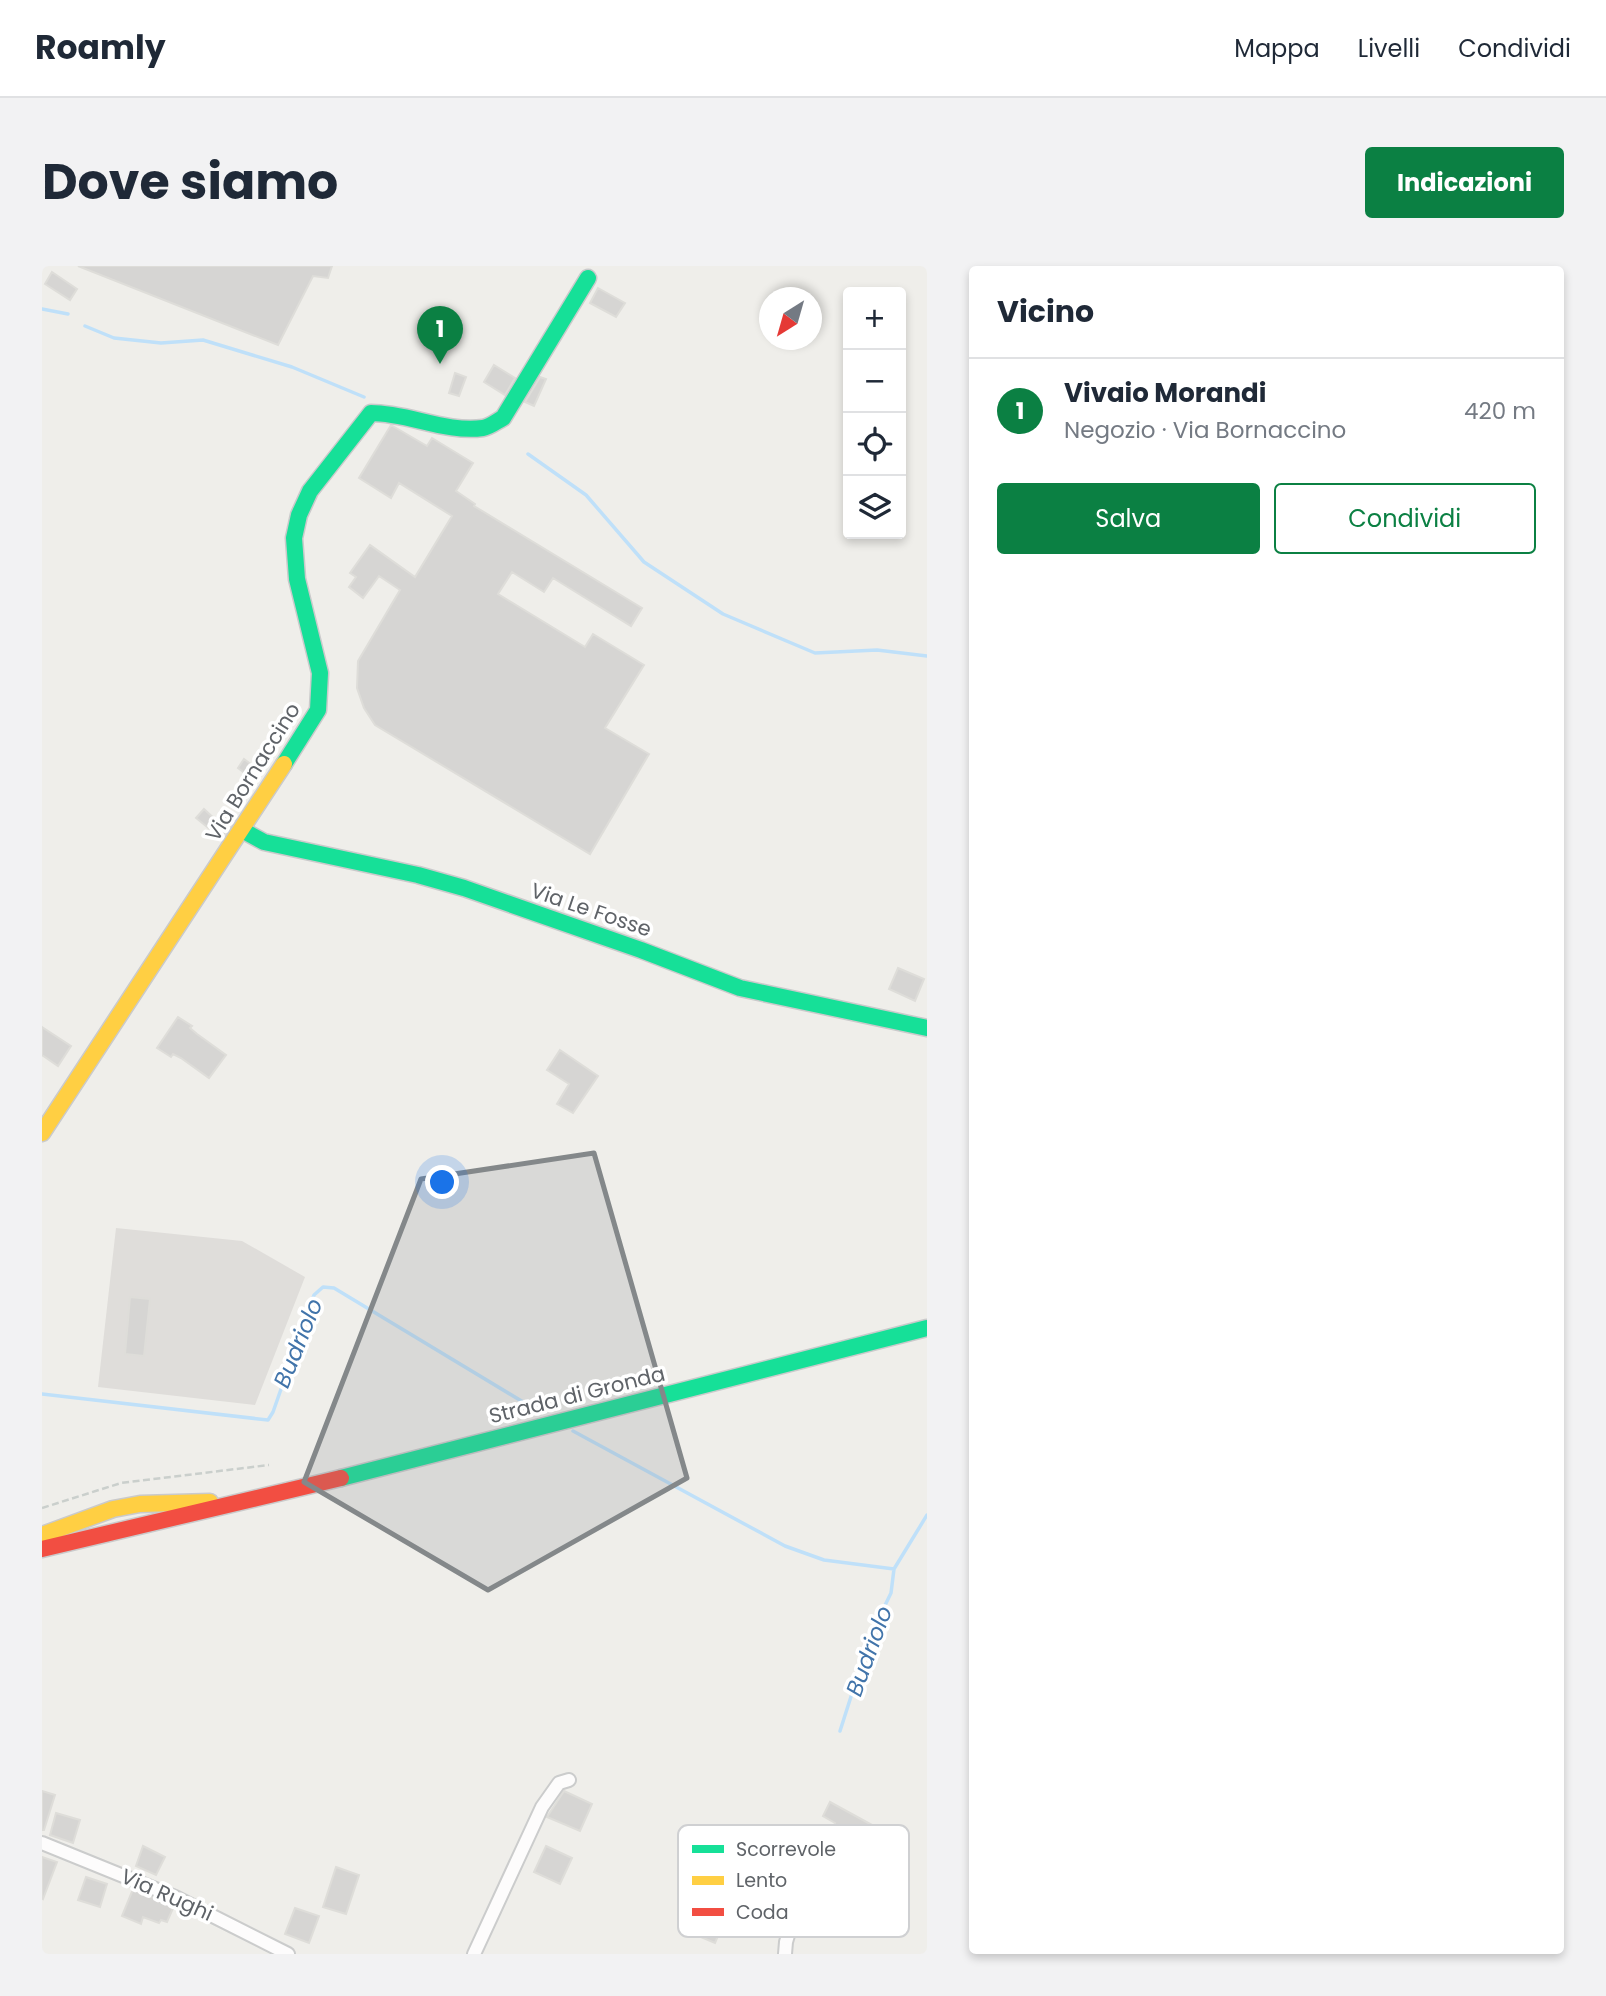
<!DOCTYPE html>
<html lang="it">
<head>
<meta charset="utf-8">
<style>
  body { margin:0; font-family:Poppins,sans-serif; background:#f2f2f3; color:#1f2937 }
  .controls { position:absolute; right:21px; top:21px; display:grid; overflow:hidden; border-radius:7px; box-shadow:0 4px 10px #0003 }
  .controls button { width:63px; height:63px; display:grid; place-items:center; padding:0; border:0; border-bottom:2px solid #e0e1e3; background:#fff; color:#1f2937; font:35px sans-serif }
  .compass { position:absolute; left:717px; top:21px; width:63px; height:63px; border-radius:50%; background:#fff; box-shadow:0 4px 10px #0003; rotate:217deg }
  .you { position:absolute; left:401px; top:917px; width:24px; height:24px; margin:-18px; border:5px solid #fff; border-radius:50%; background:#1a73e8; box-shadow:0 0 0 10px #1a73e833 }
  .badge { display:grid; place-items:center; width:46px; height:46px; border-radius:50%; background:#0b8043; color:#fff; font-size:23px; font-weight:700 }
  .pin { position:absolute; translate:-50% -58px; filter:drop-shadow(0 2px 4px #0008) }
  .pin::after { content:''; position:absolute; top:37px; width:24px; height:21px; background:inherit; clip-path:polygon(0 0,100% 0,50% 100%) }
  .list { margin:0; padding:0; list-style:none }
  h2 { display:flex; justify-content:space-between; align-items:center; height:91px; margin:0; padding:0 28px; font-size:30px }
  h2 small { font-size:23px; font-weight:400; color:#747a83 }
  .list li { display:grid; grid-template-columns:46px 1fr auto; gap:21px; align-items:center; box-sizing:border-box; height:105px; padding:0 28px; border-top:2px solid #e0e1e3 }
  .list b { display:block; font-size:26px; white-space:nowrap }
  .list p { margin:0; font-size:23px; white-space:nowrap; color:#747a83 }
  .list em { font-size:23px; font-style:normal; color:#747a83 }
  .actions { display:flex; gap:14px; padding:21px 28px }
  .actions a { flex:1; padding:16px 0; border:2px solid #0b8043; border-radius:7px; text-align:center; font-size:24px; color:#0b8043 }
  .actions .main { background:#0b8043; color:#fff }
  .icon { flex:none; width:38px; height:38px; fill:none; stroke:currentColor; stroke-width:2; stroke-linecap:round; stroke-linejoin:round }
  .map { position:relative; flex:none; width:885px; height:1688px; overflow:hidden; border-radius:7px }
  header { display:flex; align-items:center; gap:42px; box-sizing:border-box; height:98px; padding:0 35px; background:#fff; border-bottom:2px solid #e0e1e3 }
  header strong { font-size:33px }
  nav { display:flex; gap:38px; margin-inline-start:auto; font-size:24px }
  .intro { display:flex; align-items:center; justify-content:space-between; box-sizing:border-box; height:168px; padding:0 42px }
  h1 { margin:0; font-size:49px }
  .button { padding:18px 32px; border-radius:7px; background:#0b8043; color:#fff; font-size:24px; font-weight:700 }
  main { display:flex; gap:42px; padding:0 42px }
  aside { flex:1; background:#fff; border-radius:7px; box-shadow:0 4px 10px #0003 }
  .map>svg:first-child { display:block }
  .industrial { fill:#dfddda }
  .lines { fill:none; stroke-linecap:round; stroke-linejoin:round }
  .stream { stroke:#bfe0f9; stroke-width:3.5 }
  .building { fill:#d6d5d3; stroke:#deddd9; stroke-width:2 }
  .street-casing { stroke:#cbcccc; stroke-width:16 }
  .fast-casing { stroke:#cacacb; stroke-width:19 }
  .slow-casing { stroke:#cacacb; stroke-width:19 }
  .jam-casing { stroke:#cacacb; stroke-width:19 }
  .path { stroke:#cacfcc; stroke-width:2.5; stroke-dasharray:7 3.5; stroke-linecap:butt }
  .street { stroke:#fdfcfc; stroke-width:12 }
  .fast { stroke:#16e098; stroke-width:16 }
  .slow { stroke:#ffcf43; stroke-width:16 }
  .jam { stroke:#f24e42; stroke-width:16 }
  .marked { fill:#84888a; fill-opacity:0.2; stroke:#84888a; stroke-width:5; stroke-linejoin:round }
  .labels { text-anchor:middle; stroke-width:7; stroke-linejoin:round; paint-order:stroke }
  .street-label { font-size:21px; fill:#5f6368; stroke:#fff }
  .water-label { font-size:23px; font-style:italic; fill:#4174aa; stroke:#fff }
  .key { fill:#fff; stroke:#cfd0d2; stroke-width:2 }
  .key-label { font-size:19px; fill:#5f6368 }
</style>
</head>
<body>
<header>
<strong>Roamly</strong>
<nav><a>Mappa</a><a>Livelli</a><a>Condividi</a></nav>
</header>
<div class="intro"><h1>Dove siamo</h1><a class="button">Indicazioni</a></div>
<main>
<div class="map">
<svg width="885" height="1688" viewBox="0 0 885 1688">
  <rect width="100%" height="100%" fill="#efeeea"/>
  <!-- industrial -->
  <path class="industrial" d="M74 962 200 975 263 1011 213 1139 56 1121Z"/>
  <g class="lines">
    <!-- stream -->
    <path class="stream" d="M0 43 26 48
      M43 60 72 72 119 77 161 74 250 101 322 131
      M486 188 544 229 602 296 681 348 773 387 835 384 885 390
      M0 1128 226 1154 231 1146 272 1029 281 1021 292 1022 496 1145
      M531 1165 743 1280 782 1294 852 1303 849 1327 829 1368 798 1465
      M852 1303 885 1249"/>
  </g>
  <!-- building -->
  <path class="building" d="M36 0H290L286 12 271 10 236 79Z
    M10 6 35 23 28 34 3 18Z
    M556 22 583 37 574 51 548 37Z
    M452 99 473 112 463 129 442 116Z
    M413 107 424 111 417 130 407 127Z
    M498 111 504 113 492 140 483 136Z
    M349 159 385 180 390 172 431 197 414 225 433 238 432 240 600 342 589 360 511 312 502 326 470 306 456 328 543 381 551 368 602 399 563 462 607 488 548 588 333 459 322 442 315 422 316 395 358 324 337 310 321 332 307 321 314 311 308 307 328 279 373 311 410 250 357 217 349 232 317 212Z
    M202 493 210 499 204 508 196 502Z
    M162 543 175 555 184 544 195 553 180 573 154 552Z
    M856 702 882 713 873 735 847 723Z
    M136 751 150 760 148 762 155 768 184 789 167 812 139 792 131 788 129 791 115 782Z
    M0 761 29 780 16 800 0 789Z
    M518 784 556 810 531 847 515 838 527 818 505 804Z
    M88 1031 108 1033 102 1090 83 1088Z
    M0 1525 13 1529 2 1564H0Z
    M522 1525 550 1538 538 1565 505 1551Z
    M788 1536 841 1565 819 1611 776 1585 793 1557 781 1550Z
    M14 1547 38 1554 31 1577 8 1569Z
    M101 1580 123 1591 114 1609 94 1600Z
    M504 1580 530 1592 518 1618 492 1606Z
    M0 1591 15 1596 1 1633 0 1632Z
    M294 1601 317 1609 304 1648 281 1641Z
    M44 1611 65 1618 58 1641 36 1634Z
    M91 1623 132 1640 125 1656 119 1654 117 1657 101 1651 99 1658 80 1650Z
    M253 1642 277 1650 267 1677 243 1668Z
    M659 1645 676 1653 673 1660 679 1663 673 1677 649 1667Z"/>
  <g class="lines">
    <!-- street casing -->
    <g class="street-casing">
      <path id="street" d="M0 1577 133 1631 246 1688
        M432 1688 500 1541 517 1517 527 1514
        M743 1688 744 1676 767 1599"/>
    </g>
    <!-- fast casing -->
    <g class="fast-casing">
      <path id="fast" d="M242 498 276 444 278 407 255 313 252 272 257 249 268 225 329 147C367 147 403 167 441 162 448 161 455 155 461 152L546 12
        M200 564 222 576 376 609 422 622 599 684 698 722 885 762
        M299 1212 885 1062"/>
    </g>
    <!-- slow casing -->
    <g class="slow-casing">
      <path id="slow" d="M0 867 242 498
        M0 1269 71 1243 98 1238 168 1236"/>
    </g>
    <!-- jam casing -->
    <g class="jam-casing">
      <path id="jam" d="M0 1283 299 1212"/>
    </g>
    <!-- path -->
    <path class="path" d="M0 1242 79 1217 227 1199"/>
    <!-- street -->
    <use href="#street" class="street"/>
    <!-- fast -->
    <use href="#fast" class="fast"/>
    <!-- slow -->
    <use href="#slow" class="slow"/>
    <!-- jam -->
    <use href="#jam" class="jam"/>
  </g>
  <!-- marked area -->
  <path class="marked" d="M552 887 645 1212 446 1324 262 1216 379 913Z"/>
  <g class="labels">
    <!-- street labels -->
    <g class="street-label">
      <text transform="translate(211 506) rotate(-58)" y="7">Via Bornaccino</text>
      <text transform="translate(549 644) rotate(19)" y="7">Via Le Fosse</text>
      <text transform="translate(535 1129) rotate(-14)" y="7">Strada di Gronda</text>
      <text transform="translate(125 1629) rotate(24)" y="7">Via Rughi</text>
    </g>
    <!-- water labels -->
    <g class="water-label">
      <text transform="translate(256 1077) rotate(-68)" y="8">Budriolo</text>
      <text transform="translate(827 1385) rotate(-70)" y="8">Budriolo</text>
    </g>
  </g>
  <!-- legend -->
  <rect x="636" y="1559" width="231" height="112" rx="10" class="key"/>
  <rect x="650" y="1579" width="32" height="8" fill="#16e098"/>
  <rect x="650" y="1610" width="32" height="9" fill="#ffcf43"/>
  <rect x="650" y="1642" width="32" height="8" fill="#f24e42"/>
  <g class="key-label">
    <text x="694" y="1590">Scorrevole</text>
    <text x="694" y="1621">Lento</text>
    <text x="694" y="1653">Coda</text>
  </g>
</svg>
<div class="controls">
<button>+</button>
<button>−</button>
<button><svg class="icon" aria-label="locate" viewBox="0 0 24 24"><circle cx="12" cy="12" r="6"/><path d="M12 2v4M12 18v4M2 12h4M18 12h4"/></svg></button>
<button><svg class="icon" aria-label="layers" viewBox="0 0 24 24"><path d="M12 4l9 5-9 5-9-5zM3 14l9 5 9-5"/></svg></button>
</div>
<svg class="compass" viewBox="-18 -18 36 36"><path d="M0-13l5 13h-10z" fill="#e53935"/><path d="M0 13l5-13h-10z" fill="#747a83"/></svg>
<div class="you"></div>
<div class="pin badge" style="left:398px;top:98px">1</div>
</div>
<aside>
<h2>Vicino<small></small></h2>
<ul class="list">
<li><span class="badge">1</span><div><b>Vivaio Morandi</b><p>Negozio · Via Bornaccino</p></div><em>420 m</em></li>
</ul>
<div class="actions"><a class="main">Salva</a><a>Condividi</a></div>
</aside>
</main>
</body>
</html>
